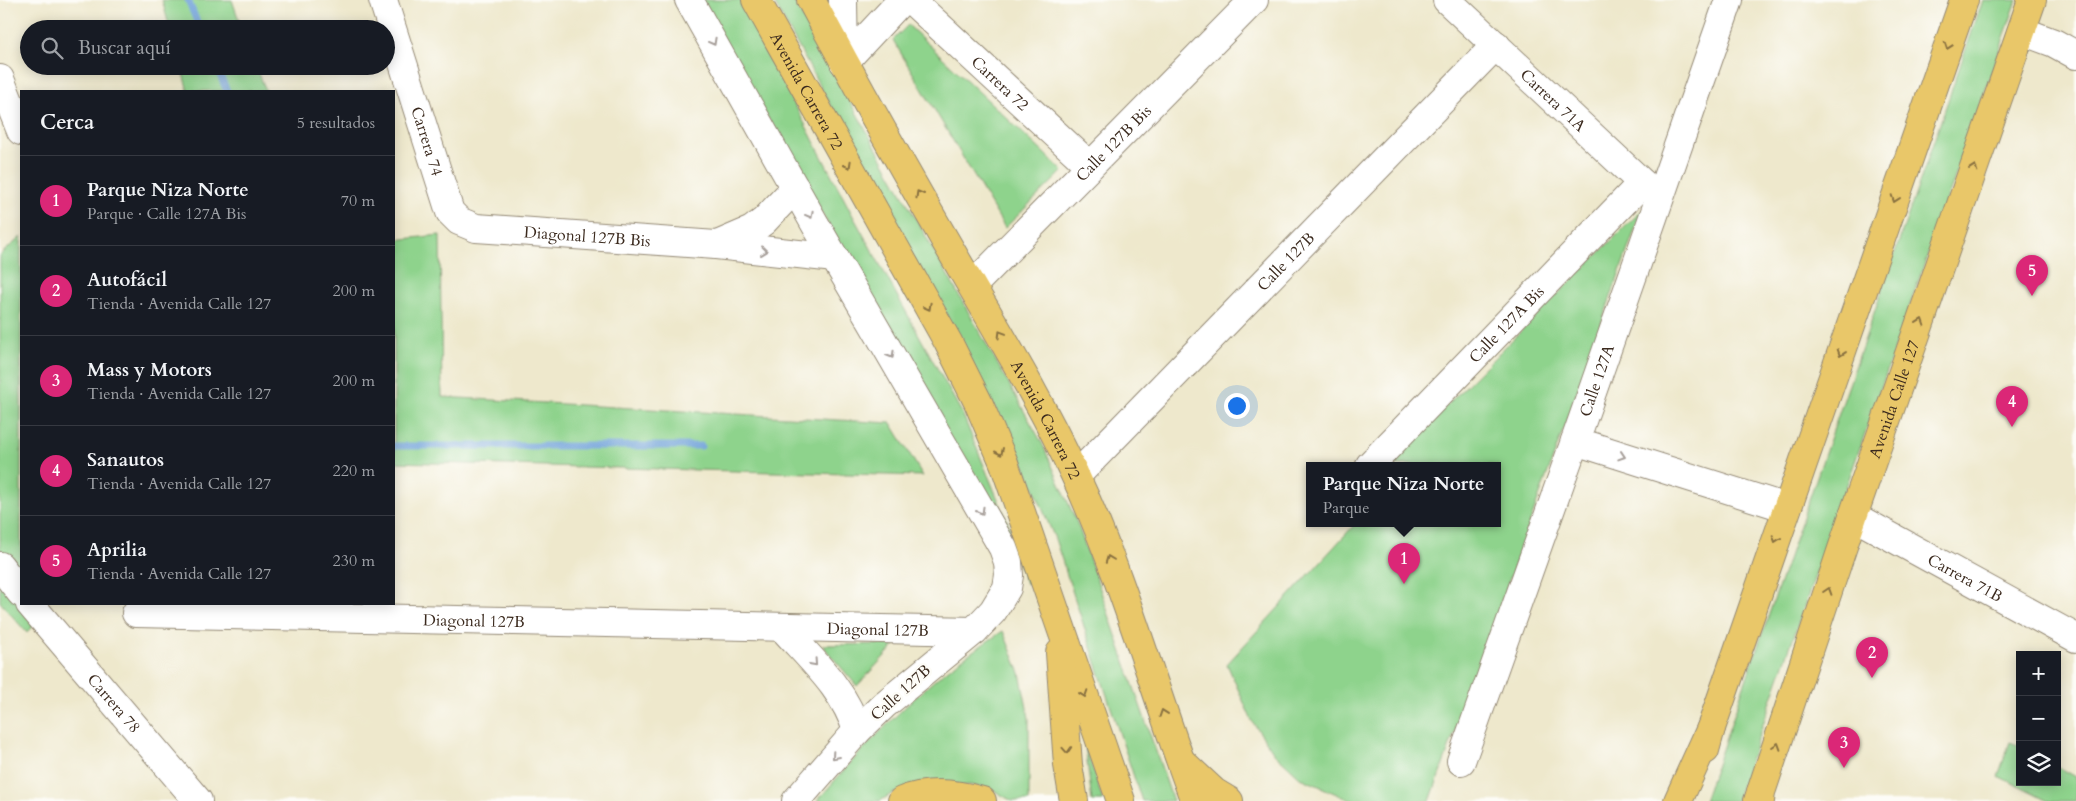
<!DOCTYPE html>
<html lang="es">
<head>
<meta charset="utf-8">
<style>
  body { margin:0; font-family:Cardo,serif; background:#242831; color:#f1f3f6 }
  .controls { position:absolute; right:15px; bottom:15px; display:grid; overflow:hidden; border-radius:0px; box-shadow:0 2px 12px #0003 }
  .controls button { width:45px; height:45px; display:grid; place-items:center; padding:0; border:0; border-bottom:1px solid #363941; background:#171b24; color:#f1f3f6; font:25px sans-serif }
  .you { position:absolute; left:1236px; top:405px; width:18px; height:18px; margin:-12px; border:4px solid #fff; border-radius:50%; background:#1a73e8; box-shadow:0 0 0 8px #1a73e833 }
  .badge { display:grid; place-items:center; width:32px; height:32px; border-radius:50%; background:#db2777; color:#fff; font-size:16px; font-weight:700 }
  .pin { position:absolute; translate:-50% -41px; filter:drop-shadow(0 1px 2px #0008) }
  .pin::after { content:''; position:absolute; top:26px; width:18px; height:15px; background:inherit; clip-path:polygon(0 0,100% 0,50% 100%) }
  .popup { position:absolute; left:1306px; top:462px; width:195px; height:65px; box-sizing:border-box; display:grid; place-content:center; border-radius:0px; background:#171b24; filter:drop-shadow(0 1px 4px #0005); font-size:16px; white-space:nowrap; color:#9ea1a6 }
  .popup b { font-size:19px; color:#f1f3f6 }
  .popup::after { content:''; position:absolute; left:50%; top:100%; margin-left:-10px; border:10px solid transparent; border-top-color:#171b24 }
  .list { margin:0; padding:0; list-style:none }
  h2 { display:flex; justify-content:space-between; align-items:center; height:65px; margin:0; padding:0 20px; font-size:21px }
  h2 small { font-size:16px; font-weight:400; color:#9ea1a6 }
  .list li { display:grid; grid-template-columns:32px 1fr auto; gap:15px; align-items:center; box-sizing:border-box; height:90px; padding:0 20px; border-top:1px solid #363941 }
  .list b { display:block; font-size:19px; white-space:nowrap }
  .list p { margin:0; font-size:16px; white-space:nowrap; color:#9ea1a6 }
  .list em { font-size:16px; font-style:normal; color:#9ea1a6 }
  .icon { flex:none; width:28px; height:28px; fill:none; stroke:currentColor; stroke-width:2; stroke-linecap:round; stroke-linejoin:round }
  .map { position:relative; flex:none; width:2076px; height:801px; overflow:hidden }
  .search { position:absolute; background:#171b24; box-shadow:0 2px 12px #0003; left:20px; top:20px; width:375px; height:55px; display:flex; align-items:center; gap:12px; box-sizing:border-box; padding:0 18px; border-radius:28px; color:#9ea1a6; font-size:19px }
  .panel { position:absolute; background:#171b24; box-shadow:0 2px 12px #0003; left:20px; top:90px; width:375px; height:515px; border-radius:0px }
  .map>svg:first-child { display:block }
  .green { fill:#8ed38c; stroke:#647e55 }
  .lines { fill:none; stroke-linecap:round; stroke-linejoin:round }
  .stream { stroke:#6ea1d9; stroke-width:7 }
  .minor-casing { stroke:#948975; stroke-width:30 }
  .major-casing { stroke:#948975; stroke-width:30 }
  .highway-casing { stroke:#948975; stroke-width:30 }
  .minor { stroke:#fff; stroke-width:28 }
  .major { stroke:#e9c769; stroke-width:28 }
  .highway { stroke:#e9c769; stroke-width:28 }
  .oneway { stroke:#a79f9a }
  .oneway2 { stroke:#897140 }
  .labels { text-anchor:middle; stroke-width:5; stroke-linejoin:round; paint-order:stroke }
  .street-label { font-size:16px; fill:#3b2a1e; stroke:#fdfcf7 }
</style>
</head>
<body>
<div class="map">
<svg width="2076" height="801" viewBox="0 0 2076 801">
  <rect width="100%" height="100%" fill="#fdfcf7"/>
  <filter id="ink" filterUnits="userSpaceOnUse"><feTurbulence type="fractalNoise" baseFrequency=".02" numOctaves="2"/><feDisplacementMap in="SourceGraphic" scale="10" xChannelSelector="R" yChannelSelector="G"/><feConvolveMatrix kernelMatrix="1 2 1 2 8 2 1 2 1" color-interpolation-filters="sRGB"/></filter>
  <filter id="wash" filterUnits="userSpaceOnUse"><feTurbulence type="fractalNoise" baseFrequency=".0096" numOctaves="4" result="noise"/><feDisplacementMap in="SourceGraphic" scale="20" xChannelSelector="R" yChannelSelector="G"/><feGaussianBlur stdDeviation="1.12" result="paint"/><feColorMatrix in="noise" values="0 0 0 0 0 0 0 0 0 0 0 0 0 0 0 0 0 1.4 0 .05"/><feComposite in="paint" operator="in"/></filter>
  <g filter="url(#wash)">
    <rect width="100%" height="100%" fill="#eee8cc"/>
    <!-- green -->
    <path class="green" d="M162 0H232L242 29H170Z
      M701 0H740L853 216 962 413 1033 583H1026L1015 554Z
      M773 0H793L1042 443 1078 525 1173 801H1142L1055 539 1019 452Z
      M1983 0H2017L1736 801H1704Z
      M908 25 1063 171 1005 228 893 40Z
      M181 66H256L266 91H188Z
      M1642 210 1430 801H1352L1301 778 1274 753 1252 721 1227 664 1356 523H1498V465H1387Z
      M440 235 442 397 891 423 923 476 394 462V240Z
      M21 237V604H48L27 633 0 602V255Z
      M1003 631 1020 673 1029 718V801H1012L993 790 970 785 893 793 880 801H817C854 758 892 717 935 680 956 662 980 646 1003 631Z
      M896 644 857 686 822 645Z
      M2010 742 2020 746V782H2057V766L2076 777V801H2048L1998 776Z
      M1085 745 1103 801H1092Z"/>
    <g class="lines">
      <!-- stream -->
      <path class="stream" d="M188 0 200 29
        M216 66 227 91
        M394 446H701"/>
    </g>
  </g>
  <g filter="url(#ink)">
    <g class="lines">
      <!-- minor casing -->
      <g class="minor-casing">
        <g id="minor">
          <path id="s1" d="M383 0 450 212 459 221 476 228 716 245 835 258"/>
          <path d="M689 0 815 224 1003 548 1008 562 1009 575 1007 588 993 611 974 631 884 705 857 731 796 801"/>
          <path d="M843 0 844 62"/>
          <path id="s2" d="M911 0 1090 166"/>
          <path id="s3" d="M1447 0 1655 195"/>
          <path d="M2022 31 2054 43 2076 55"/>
          <path d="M844 62 902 0"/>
          <path d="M0 79 21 131"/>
          <path d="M717 245 752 230 764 221 795 188"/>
          <path id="s4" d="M972 286 1254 0"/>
          <path d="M1575 441 1787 508"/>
          <path id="s5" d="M1370 465 1642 183"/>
          <path id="s6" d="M1076 476 1496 45"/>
          <path id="s7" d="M1853 516 2076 638"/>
          <path d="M0 566 21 593"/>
          <path id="s8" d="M30 604 198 801"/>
          <path id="s9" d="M136 613 974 631"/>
          <path d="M782 627C810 659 845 689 857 731"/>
          <path id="s10" d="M1461 761 1575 441 1729 0"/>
        </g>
      </g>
      <!-- major casing -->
      <g class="major-casing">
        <g id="major">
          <path d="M1705 750 1711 728 1964 0"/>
          <path id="s11" d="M1758 801 1853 516 2032 0"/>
        </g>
      </g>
      <!-- highway casing -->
      <g class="highway-casing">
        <g id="highway">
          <path id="s12" d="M756 0 948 342 978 402 1004 463 1121 801"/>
          <path id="s13" d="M811 0C862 96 916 191 971 285 1007 347 1044 408 1074 473 1124 579 1154 692 1195 801"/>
          <path d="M1060 653 1068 765 1074 801"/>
          <path d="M1184 764 1214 792 1229 801"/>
          <path d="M902 801C928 790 955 793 982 801"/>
          <path d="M1678 801 1711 728"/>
          <path d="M1760 801 1761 792"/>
        </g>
      </g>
      <!-- minor -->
      <use href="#minor" class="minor"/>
      <!-- major -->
      <use href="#major" class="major"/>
      <!-- highway -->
      <use href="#highway" class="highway"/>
    </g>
    <!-- one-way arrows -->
    <defs><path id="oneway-chevron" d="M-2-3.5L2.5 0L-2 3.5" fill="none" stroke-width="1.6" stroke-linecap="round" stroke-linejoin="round" transform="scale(1.25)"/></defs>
    <g class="oneway">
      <use href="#oneway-chevron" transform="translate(713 42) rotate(61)"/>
      <use href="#oneway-chevron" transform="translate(810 215) rotate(61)"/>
      <use href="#oneway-chevron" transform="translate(764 251) rotate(7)"/>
      <use href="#oneway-chevron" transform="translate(891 355) rotate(60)"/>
      <use href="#oneway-chevron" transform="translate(1622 456) rotate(18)"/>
      <use href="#oneway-chevron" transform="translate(981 511) rotate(60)"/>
      <use href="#oneway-chevron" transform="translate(814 663) rotate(48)"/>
      <use href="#oneway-chevron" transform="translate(835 756) rotate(131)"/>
    </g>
    <g class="oneway2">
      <use href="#oneway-chevron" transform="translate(1948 46) rotate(109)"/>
      <use href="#oneway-chevron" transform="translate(848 165) rotate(61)"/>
      <use href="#oneway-chevron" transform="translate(1974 168) rotate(-71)"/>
      <use href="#oneway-chevron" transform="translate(919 194) rotate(-120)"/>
      <use href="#oneway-chevron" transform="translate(1895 199) rotate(109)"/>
      <use href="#oneway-chevron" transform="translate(928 307) rotate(61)"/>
      <use href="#oneway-chevron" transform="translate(1921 322) rotate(-71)"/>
      <use href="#oneway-chevron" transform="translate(1001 334) rotate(-121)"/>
      <use href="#oneway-chevron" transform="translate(1841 353) rotate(109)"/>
      <use href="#oneway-chevron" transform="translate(1000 452) rotate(66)"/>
      <use href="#oneway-chevron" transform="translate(1776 539) rotate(109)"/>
      <use href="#oneway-chevron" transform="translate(1109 559) rotate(-111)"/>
      <use href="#oneway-chevron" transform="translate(1828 591) rotate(-72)"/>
      <use href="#oneway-chevron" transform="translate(1084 694) rotate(71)"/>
      <use href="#oneway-chevron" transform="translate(1163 713) rotate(-109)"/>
      <use href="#oneway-chevron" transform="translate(1777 746) rotate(-72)"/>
      <use href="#oneway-chevron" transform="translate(1067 750) rotate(86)"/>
    </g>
  </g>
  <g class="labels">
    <!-- street labels -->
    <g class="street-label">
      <text dy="6" stroke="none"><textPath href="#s2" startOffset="122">Carrera 72</textPath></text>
      <text dy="6" stroke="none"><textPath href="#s12" startOffset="104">Avenida Carrera 72</textPath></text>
      <text dy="6" stroke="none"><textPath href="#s3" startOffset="146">Carrera 71A</textPath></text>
      <text dy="6" stroke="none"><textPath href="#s1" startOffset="148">Carrera 74</textPath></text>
      <text dy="6" stroke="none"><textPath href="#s4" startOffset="201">Calle 127B Bis</textPath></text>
      <text dy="6" stroke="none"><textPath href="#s1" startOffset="365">Diagonal 127B Bis</textPath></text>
      <text dy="6" stroke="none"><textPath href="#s6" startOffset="300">Calle 127B</textPath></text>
      <text dy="6" stroke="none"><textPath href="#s5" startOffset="196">Calle 127A Bis</textPath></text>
      <text dy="6" stroke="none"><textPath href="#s10" startOffset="404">Calle 127A</textPath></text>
      <text dy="6" stroke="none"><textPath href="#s11" startOffset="424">Avenida Calle 127</textPath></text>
      <text dy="6" stroke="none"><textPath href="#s13" startOffset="481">Avenida Carrera 72</textPath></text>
      <text dy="6" stroke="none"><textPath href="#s7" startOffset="128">Carrera 71B</textPath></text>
      <text dy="6" stroke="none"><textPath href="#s9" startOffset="338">Diagonal 127B</textPath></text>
      <text dy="6" stroke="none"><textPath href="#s9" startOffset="742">Diagonal 127B</textPath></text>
      <text transform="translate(900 692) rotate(-42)" y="6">Calle 127B</text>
      <text dy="6" stroke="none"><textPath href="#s8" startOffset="130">Carrera 78</textPath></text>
    </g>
  </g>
</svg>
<div class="controls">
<button>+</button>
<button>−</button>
<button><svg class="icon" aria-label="layers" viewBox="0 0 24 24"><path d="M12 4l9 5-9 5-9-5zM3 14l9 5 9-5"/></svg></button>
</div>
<div class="you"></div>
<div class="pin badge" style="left:1404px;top:584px">1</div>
<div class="popup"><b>Parque Niza Norte</b>Parque</div>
<div class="pin badge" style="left:1872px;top:678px">2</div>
<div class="pin badge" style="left:1844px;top:768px">3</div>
<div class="pin badge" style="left:2012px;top:427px">4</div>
<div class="pin badge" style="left:2032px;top:296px">5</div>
<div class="search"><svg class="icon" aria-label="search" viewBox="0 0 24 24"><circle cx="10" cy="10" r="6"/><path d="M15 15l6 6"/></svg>Buscar aquí</div>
<section class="panel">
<h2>Cerca<small>5 resultados</small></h2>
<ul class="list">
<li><span class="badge">1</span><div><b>Parque Niza Norte</b><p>Parque · Calle 127A Bis</p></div><em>70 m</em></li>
<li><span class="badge">2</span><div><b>Autofácil</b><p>Tienda · Avenida Calle 127</p></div><em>200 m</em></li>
<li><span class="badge">3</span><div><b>Mass y Motors</b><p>Tienda · Avenida Calle 127</p></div><em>200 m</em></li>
<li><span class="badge">4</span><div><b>Sanautos</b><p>Tienda · Avenida Calle 127</p></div><em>220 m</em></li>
<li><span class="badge">5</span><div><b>Aprilia</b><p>Tienda · Avenida Calle 127</p></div><em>230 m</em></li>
</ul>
</section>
</div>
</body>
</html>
